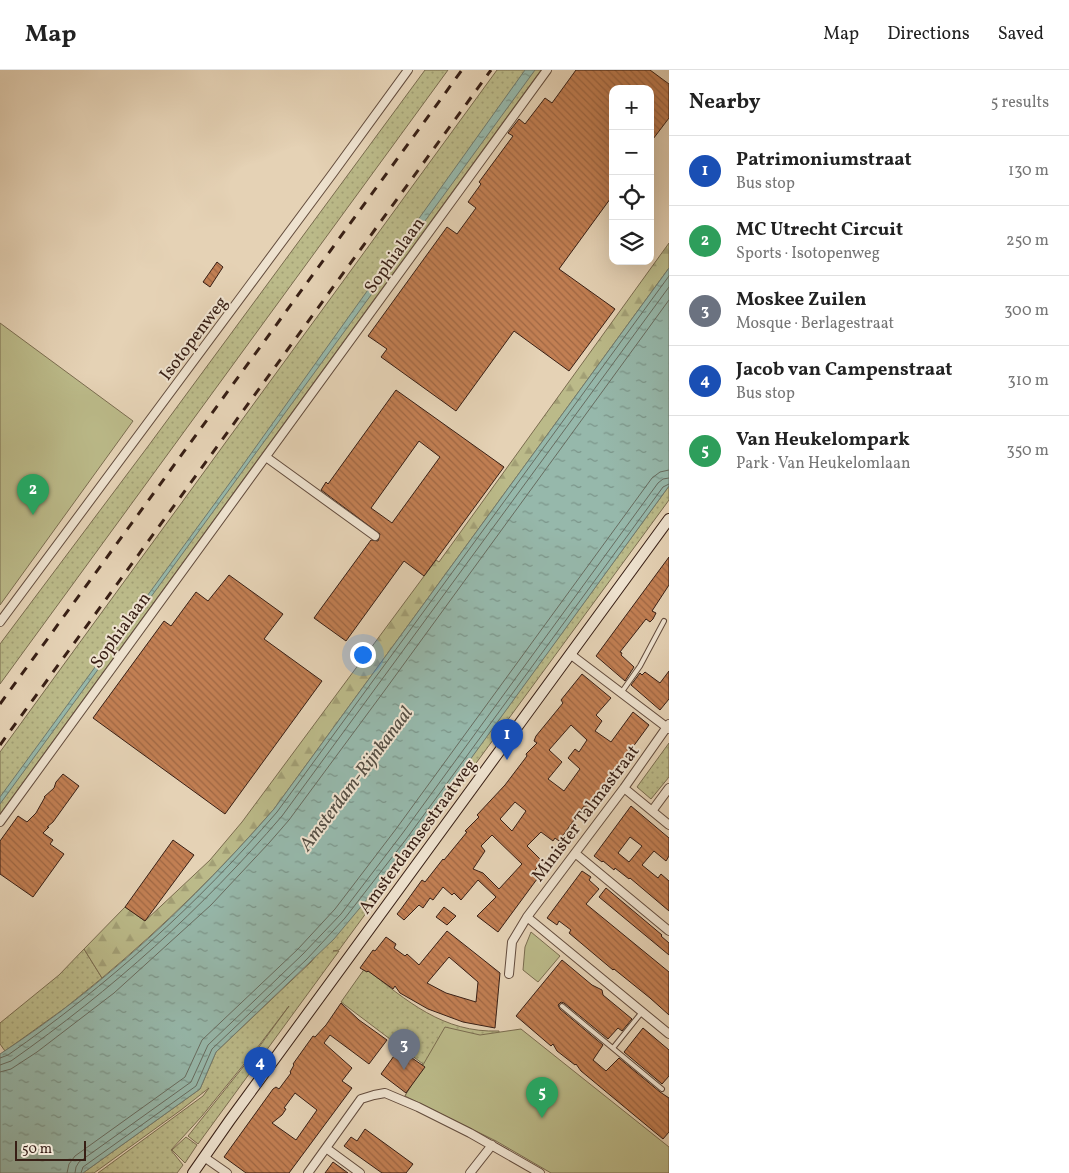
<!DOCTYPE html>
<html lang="en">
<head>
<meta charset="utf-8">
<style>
  body { margin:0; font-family:Vollkorn,serif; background:#f2f2f2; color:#222 }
  .controls { position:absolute; right:15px; top:15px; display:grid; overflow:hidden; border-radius:10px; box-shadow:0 5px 20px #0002 }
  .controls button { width:45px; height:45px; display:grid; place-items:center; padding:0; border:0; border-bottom:1px solid #e0e0e0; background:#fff; color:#222; font:25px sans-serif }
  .scale { position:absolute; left:15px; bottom:12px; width:71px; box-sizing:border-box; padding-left:5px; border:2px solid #381f15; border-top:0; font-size:14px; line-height:18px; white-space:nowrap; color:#381f15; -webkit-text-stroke:4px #eee2cf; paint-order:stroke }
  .you { position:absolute; left:362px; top:584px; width:18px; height:18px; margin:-12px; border:4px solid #fff; border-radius:50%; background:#1a73e8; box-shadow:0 0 0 8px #1a73e833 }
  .badge { display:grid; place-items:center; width:32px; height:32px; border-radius:50%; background:#7c3aed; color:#fff; font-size:16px; font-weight:700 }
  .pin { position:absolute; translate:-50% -41px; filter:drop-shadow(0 1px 2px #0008) }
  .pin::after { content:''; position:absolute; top:26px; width:18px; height:15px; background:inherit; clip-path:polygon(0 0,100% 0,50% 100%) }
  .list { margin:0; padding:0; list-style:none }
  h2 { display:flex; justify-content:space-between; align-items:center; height:65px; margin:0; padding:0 20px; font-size:21px }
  h2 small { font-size:16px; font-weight:400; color:#767676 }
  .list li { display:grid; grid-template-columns:32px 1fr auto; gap:15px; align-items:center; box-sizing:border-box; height:70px; padding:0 20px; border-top:1px solid #e0e0e0 }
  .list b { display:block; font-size:19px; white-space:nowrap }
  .list p { margin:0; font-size:16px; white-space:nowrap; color:#767676 }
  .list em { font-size:16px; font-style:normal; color:#767676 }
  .icon { flex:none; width:28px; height:28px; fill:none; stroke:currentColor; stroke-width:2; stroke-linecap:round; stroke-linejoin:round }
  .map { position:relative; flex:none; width:669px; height:1103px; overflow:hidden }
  header { display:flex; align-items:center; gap:30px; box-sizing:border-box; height:70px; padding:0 25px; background:#fff; border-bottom:1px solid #e0e0e0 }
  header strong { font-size:24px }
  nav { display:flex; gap:28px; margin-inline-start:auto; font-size:18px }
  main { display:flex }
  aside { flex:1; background:#fff }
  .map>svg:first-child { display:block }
  .grass { fill:url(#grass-dots); stroke:#7a6c4f }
  .forest { fill:url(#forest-firs); stroke:#7a6c4f }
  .park { fill:#bbba89; stroke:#7a6c4f }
  .water { fill:url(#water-ripples); stroke:#707b6f }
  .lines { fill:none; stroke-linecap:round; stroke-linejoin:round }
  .shore { stroke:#676c60; stroke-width:1 }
  .building { fill:url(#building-back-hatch); stroke:#381f15; fill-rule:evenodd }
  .service-casing { stroke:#634c3d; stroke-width:6 }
  .minor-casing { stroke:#634c3d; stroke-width:10 }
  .secondary-casing { stroke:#381f15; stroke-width:12 }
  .service { stroke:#eee2cf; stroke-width:4 }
  .minor { stroke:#eee2cf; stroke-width:8 }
  .secondary { stroke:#eee2cf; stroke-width:10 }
  .rail { stroke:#381f15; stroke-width:3; stroke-dasharray:9 9; stroke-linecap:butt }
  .labels { text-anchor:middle; stroke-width:4; stroke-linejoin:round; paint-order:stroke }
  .street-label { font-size:18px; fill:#381f15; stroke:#eee2cf }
  .water-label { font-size:19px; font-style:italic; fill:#544d42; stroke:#eee2cf }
</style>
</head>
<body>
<header>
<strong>Map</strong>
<nav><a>Map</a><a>Directions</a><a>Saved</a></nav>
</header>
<main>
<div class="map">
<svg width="669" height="1103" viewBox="0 0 669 1103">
  <defs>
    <pattern id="grass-dots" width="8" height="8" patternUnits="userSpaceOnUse" patternTransform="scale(1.25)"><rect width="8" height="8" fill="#bbba89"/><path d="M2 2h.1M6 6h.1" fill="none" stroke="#a29f75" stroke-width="1.8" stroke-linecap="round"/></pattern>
    <pattern id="forest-firs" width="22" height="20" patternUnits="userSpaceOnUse" patternTransform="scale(1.25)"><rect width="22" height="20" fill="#bbba89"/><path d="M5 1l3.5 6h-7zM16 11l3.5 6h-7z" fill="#a29f75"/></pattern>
    <pattern id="water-ripples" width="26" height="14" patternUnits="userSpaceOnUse" patternTransform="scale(1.25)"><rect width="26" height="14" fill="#96b8ab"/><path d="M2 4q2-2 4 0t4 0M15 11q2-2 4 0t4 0" fill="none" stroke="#7b958a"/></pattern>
    <pattern id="building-back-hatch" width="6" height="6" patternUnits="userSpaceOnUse" patternTransform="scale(1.25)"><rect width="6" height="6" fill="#c27f53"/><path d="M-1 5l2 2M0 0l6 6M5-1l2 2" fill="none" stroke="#9f6744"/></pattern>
  </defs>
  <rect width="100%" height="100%" fill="#e5d2b5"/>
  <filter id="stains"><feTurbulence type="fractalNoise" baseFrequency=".004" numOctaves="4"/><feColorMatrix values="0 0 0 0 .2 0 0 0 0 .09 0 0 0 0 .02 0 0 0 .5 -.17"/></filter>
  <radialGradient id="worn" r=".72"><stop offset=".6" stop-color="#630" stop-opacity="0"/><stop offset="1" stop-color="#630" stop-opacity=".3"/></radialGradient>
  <!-- grass -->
  <path class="grass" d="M425 0H448L0 614V574L149 375Z
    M497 0H541L0 744V682Z
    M669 416V430L339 880 333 881H339L198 1074 188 1066 259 977 289 936 257 978 202 1046 171 1080 183 1095 177 1103H98L203 1026 209 1018 181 1040 94 1103H83L200 1019 216 982 311 892 411 770Z
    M669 673V707L651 729 637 717Z
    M84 879 102 908 65 938 5 981 0 974V953L59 905Z
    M365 898C407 931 443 963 499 961L500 1000 405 1026 423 994 341 932Z
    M186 1067 197 1075 185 1093 172 1080Z"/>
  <!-- forest -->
  <path class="forest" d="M669 173V198L274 739C221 800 164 856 102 908L84 879 125 837 145 851 210 790 242 752 436 490 439 492Z"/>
  <!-- park -->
  <path class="park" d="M0 253 133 351 0 535Z
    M531 862 560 886 538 912 523 900 525 877Z
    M445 957 480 965 521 959 669 1077V1103H551L496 1071 405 1026Z"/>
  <!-- water -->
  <path class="water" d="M525 0H535L0 734V727L240 399Z
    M669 198V416L411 771 364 833 334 869 216 982 200 1019 83 1103H0V984C103 917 193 832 274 739Z"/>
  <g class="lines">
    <!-- shore -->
    <path class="shore" d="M0 988 8 985C108 915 197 835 277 742L669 206
      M0 995 11 991C112 920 202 839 282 746L669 217
      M0 1002 11 999 37 982 114 923 211 835 269 773 289 750 385 620 669 230
      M67 1103 69 1094 75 1086 185 1007 202 970 298 879 335 839 396 759 652 408 660 402 669 400
      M75 1103 76 1097 79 1092 191 1012 208 975 303 884 341 844 402 764 658 413 663 409 669 408
      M81 1103 83 1097 196 1016 212 979 307 889 345 848 407 768 663 417 669 414"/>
  </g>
  <!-- building -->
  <path class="building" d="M576 0H650L669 14V48L650 73V19H613V125L559 199 615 239 569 301 514 261 456 341 381 287 387 279 368 266 447 157 457 164 476 138 468 132 481 114 479 112 513 66 508 63 519 49 525 54 545 28 552 33Z
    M217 192 223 197 210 217 203 212Z
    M396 320 504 397 424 506 404 491 346 571 314 548 371 470 378 471 380 464 321 420 326 412 328 414ZM419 371 440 387 392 453 371 438Z
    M669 487V515L652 541 656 543 653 549 650 552 646 549 620 582 622 583 621 585 634 597 625 611 596 586Z
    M229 505 283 544 264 569 322 611 225 744 93 648 164 551 171 556 196 522 208 531Z
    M669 601V629L660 640 631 615 640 603 642 605 645 602 660 613Z
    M582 604 611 628 596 645 602 651 595 661 611 672 633 642 649 655 588 738 584 736 559 771 555 768 553 771 541 762 527 776 543 792 535 800 540 805 498 862 477 846 496 827 478 810 461 830 454 823 452 825 443 817 433 830 430 828 423 838 419 835 404 850 397 844 401 839 422 810 425 812 443 789 444 790 467 762 465 761 479 747 477 745 505 715 527 686 526 684 537 673 534 671 536 666 563 633 561 630ZM571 655 587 670 579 682 575 679 568 688 580 699 564 721 548 709 562 692 549 680ZM515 732 526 741 512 761 500 749ZM492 765 522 794 499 819 483 803 473 799 485 781 481 776Z
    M63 704 79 716 53 752 47 757H49L43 763 53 770 50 774 64 784 33 827 0 804V771L18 746 27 752 36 743 45 727H44L54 718 56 712Z
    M631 736 669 768V786L666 791 654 781 642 795 658 808 661 804 669 811V841L630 808 629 809 615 798 614 800 603 791 602 792 594 786ZM630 767 642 776 629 792 618 783Z
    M173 770 194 785 145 851 125 837Z
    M582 801 591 807 589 810 599 819 586 834 669 902V945L650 928 614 899 613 900 569 863 571 860 559 851 557 855 547 848Z
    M606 818 662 865 661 866 669 873V885L599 827Z
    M444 837 456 846 447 855 436 847Z
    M447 861 500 903 495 958 463 952 428 939 400 923 395 916 393 919 368 901 367 902 360 898 373 880 375 881 386 867 396 874 394 878 405 886 407 884 419 895ZM449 887 478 912 476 932 446 923 427 913Z
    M562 890 592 915 602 920 603 925 632 949 622 961 618 958 608 969 564 933 561 932 558 935 560 939 603 975 593 990 606 1001 619 988 660 1022 669 1028V1062L663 1069 581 1001 576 994 575 995 557 981 553 974 551 976 516 946Z
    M341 933 359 950 387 970 369 994 330 965 324 973 352 998 342 1011 352 1018 289 1103H246L224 1087 273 1019 276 1017 279 1019 291 1003 290 1002 294 995 293 994 313 966 315 967 326 955ZM295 1023 317 1040 296 1070 272 1053 282 1045 286 1039 284 1038Z
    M643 958 669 980V1006L662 1014 624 982Z
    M399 979 425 997 406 1023 381 1004Z
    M365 1059 413 1094 406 1103H382L344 1076 351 1067 357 1071Z
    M333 1092 348 1103H325Z"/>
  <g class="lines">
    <!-- service casing -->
    <g class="service-casing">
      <path id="service" d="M621 623 640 596 664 551
        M562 936 662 1019
        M613 978 642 942"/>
    </g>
    <!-- minor casing -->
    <g class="minor-casing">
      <path id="minor" d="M266 387 375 466
        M0 552 333 103 408 0
        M570 584 669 659
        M624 718 669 755
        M652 741 669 718
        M0 752 547 0
        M575 783 669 861
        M527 847 669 964
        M509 904 512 872 527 847 624 718 669 654
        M326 1078 360 1103
        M204 1087 227 1103
        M308 1103 361 1029 374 1025 385 1023 418 1037 470 1063 540 1103
        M470 1103 492 1075"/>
    </g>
    <!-- secondary casing -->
    <g class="secondary-casing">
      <path id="secondary" d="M193 1103 230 1050 669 449"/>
    </g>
    <!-- service -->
    <use href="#service" class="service"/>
    <!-- minor -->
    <use href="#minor" class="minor"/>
    <!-- secondary -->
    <use href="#secondary" class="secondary"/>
    <!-- rail -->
    <path class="rail" d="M0 634 462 0
      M0 675 491 0"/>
  </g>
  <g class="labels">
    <!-- street labels -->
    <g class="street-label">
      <text transform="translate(394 185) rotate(-54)" y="6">Sophialaan</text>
      <text transform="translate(193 268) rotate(-53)" y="6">Isotopenweg</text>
      <text transform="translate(120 560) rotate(-54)" y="6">Sophialaan</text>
      <text transform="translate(585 743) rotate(-53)" y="6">Minister Talmastraat</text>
      <text transform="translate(417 766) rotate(-54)" y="6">Amsterdamsestraatweg</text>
    </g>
    <!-- water labels -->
    <g class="water-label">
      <text transform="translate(355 708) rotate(-53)" y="7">Amsterdam-Rijnkanaal</text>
    </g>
  </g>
  <rect width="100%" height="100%" filter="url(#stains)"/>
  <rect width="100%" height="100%" fill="url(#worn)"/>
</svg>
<div class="controls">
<button>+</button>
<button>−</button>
<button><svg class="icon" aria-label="locate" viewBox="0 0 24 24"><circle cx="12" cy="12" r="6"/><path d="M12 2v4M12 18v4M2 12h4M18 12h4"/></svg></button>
<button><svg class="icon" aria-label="layers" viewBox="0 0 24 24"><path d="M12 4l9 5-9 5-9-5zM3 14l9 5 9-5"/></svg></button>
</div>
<div class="scale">50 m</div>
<div class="you"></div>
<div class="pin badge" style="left:507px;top:690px;background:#1a4fb4">1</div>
<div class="pin badge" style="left:33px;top:445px;background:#2e9e5b">2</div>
<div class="pin badge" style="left:404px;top:1000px;background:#6b7280">3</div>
<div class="pin badge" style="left:260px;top:1018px;background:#1a4fb4">4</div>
<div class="pin badge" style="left:542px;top:1048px;background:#2e9e5b">5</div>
</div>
<aside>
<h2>Nearby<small>5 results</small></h2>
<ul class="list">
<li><span class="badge" style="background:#1a4fb4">1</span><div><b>Patrimoniumstraat</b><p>Bus stop</p></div><em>130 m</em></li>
<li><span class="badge" style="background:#2e9e5b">2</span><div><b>MC Utrecht Circuit</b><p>Sports · Isotopenweg</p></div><em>250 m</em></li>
<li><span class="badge" style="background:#6b7280">3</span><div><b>Moskee Zuilen</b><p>Mosque · Berlagestraat</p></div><em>300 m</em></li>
<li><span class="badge" style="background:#1a4fb4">4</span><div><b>Jacob van Campenstraat</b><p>Bus stop</p></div><em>310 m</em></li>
<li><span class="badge" style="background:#2e9e5b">5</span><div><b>Van Heukelompark</b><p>Park · Van Heukelomlaan</p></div><em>350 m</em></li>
</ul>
</aside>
</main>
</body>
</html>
